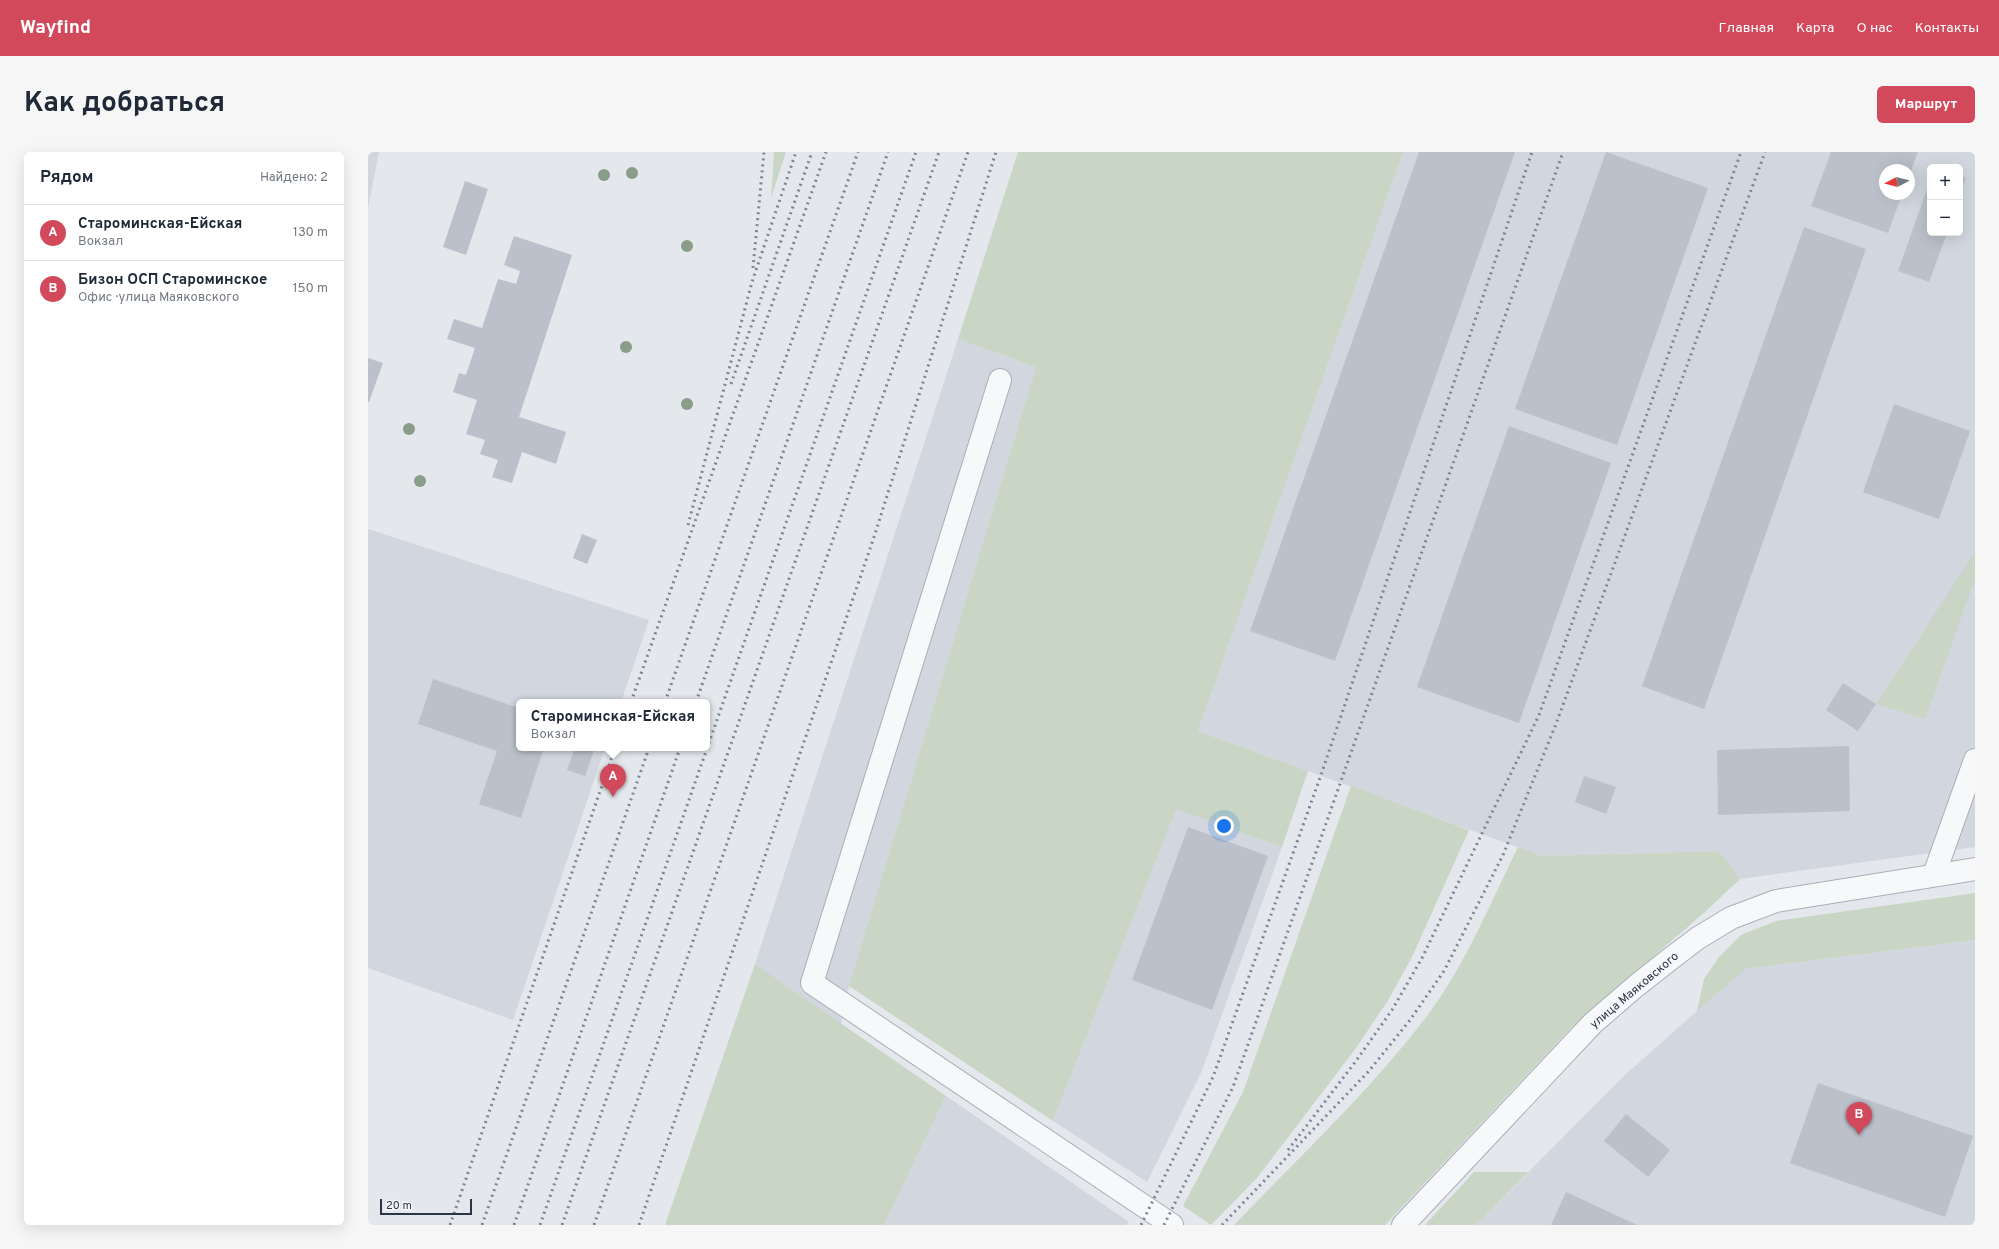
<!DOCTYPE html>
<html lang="ru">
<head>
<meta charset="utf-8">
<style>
  body { margin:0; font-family:Overpass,sans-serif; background:#f6f6f7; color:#1f2937 }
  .controls { position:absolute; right:12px; top:12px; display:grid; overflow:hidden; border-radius:6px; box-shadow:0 4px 16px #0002 }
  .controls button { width:36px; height:36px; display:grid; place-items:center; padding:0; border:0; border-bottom:1px solid #e0e1e3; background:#fff; color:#1f2937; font:20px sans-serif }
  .compass { position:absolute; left:1511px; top:12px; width:36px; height:36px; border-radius:50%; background:#fff; box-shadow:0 4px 16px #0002; rotate:263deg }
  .scale { position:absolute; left:12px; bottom:10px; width:92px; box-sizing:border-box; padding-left:4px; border:2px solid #2b3445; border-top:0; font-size:11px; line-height:14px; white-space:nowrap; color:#2b3445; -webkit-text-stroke:3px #f4f6f9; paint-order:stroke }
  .you { position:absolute; left:856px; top:674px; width:14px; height:14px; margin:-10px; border:3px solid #fff; border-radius:50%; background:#1a73e8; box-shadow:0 0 0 6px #1a73e833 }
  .badge { display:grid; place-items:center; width:26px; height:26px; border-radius:50%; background:#d1495b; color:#fff; font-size:13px; font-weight:700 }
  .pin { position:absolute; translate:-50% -33px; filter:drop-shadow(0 1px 2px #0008) }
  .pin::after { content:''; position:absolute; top:21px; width:14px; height:12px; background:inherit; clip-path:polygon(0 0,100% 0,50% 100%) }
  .popup { position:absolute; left:148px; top:547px; width:194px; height:52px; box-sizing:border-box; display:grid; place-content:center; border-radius:6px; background:#fff; filter:drop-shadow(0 1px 3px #0005); font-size:13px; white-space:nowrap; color:#747a83 }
  .popup b { font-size:15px; color:#1f2937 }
  .popup::after { content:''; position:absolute; left:50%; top:100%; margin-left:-8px; border:8px solid transparent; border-top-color:#fff }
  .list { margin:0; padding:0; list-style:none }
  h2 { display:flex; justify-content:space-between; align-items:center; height:52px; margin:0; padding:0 16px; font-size:17px }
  h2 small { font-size:13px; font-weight:400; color:#747a83 }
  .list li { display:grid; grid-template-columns:26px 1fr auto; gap:12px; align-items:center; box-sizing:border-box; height:56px; padding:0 16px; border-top:1px solid #e0e1e3 }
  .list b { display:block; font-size:15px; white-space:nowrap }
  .list p { margin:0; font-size:13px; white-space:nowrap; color:#747a83 }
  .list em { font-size:13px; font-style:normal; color:#747a83 }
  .map { position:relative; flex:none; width:1607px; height:1073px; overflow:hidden; border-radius:6px }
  header { display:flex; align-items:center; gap:24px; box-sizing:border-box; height:56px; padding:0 20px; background:#d1495b; color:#fff }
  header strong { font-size:19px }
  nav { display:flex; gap:22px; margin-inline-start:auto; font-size:14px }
  .intro { display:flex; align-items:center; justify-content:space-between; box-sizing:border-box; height:96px; padding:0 24px }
  h1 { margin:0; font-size:28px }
  .button { padding:10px 18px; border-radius:6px; background:#d1495b; color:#fff; font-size:14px; font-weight:700 }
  main { display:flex; gap:24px; padding:0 24px }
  aside { flex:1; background:#fff; border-radius:6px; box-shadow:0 4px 16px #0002 }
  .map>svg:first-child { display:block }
  .built { fill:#d2d6de; fill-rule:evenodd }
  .green { fill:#c9d6c5 }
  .building { fill:#bbc0ca }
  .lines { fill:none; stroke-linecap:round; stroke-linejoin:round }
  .minor-casing { stroke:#a9aeb7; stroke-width:24 }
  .minor { stroke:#f7f8fa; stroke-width:22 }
  .rail { stroke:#7d8696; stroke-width:3; stroke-dasharray:2 4; stroke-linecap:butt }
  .tree { fill:#899d89 }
  .labels { text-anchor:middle; stroke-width:3.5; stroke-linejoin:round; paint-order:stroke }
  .street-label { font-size:12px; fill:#2b3445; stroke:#f4f6f9 }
</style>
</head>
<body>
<header>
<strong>Wayfind</strong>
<nav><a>Главная</a><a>Карта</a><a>О нас</a><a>Контакты</a></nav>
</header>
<div class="intro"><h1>Как добраться</h1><a class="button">Маршрут</a></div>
<main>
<aside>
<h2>Рядом<small>Найдено: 2</small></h2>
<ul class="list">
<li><span class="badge">A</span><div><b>Староминская-Ейская</b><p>Вокзал</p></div><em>130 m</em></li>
<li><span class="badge">B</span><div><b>Бизон ОСП Староминское</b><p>Офис · улица Маяковского</p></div><em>150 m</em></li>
</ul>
</aside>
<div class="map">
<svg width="1607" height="1073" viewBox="0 0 1607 1073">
  <rect width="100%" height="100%" fill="#e4e7ec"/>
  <!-- built -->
  <path class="built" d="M0 0H11L0 56Z
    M1035 0H1607V695L1372 727 1351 699 1174 704 830 579ZM1562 15H1592V81H1562ZM1517 18H1541V42H1517Z
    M590 187 668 215 481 834 473 872 387 812Z
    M0 377 281 468 253 550H151V596H237L145 868 0 816Z
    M808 656 914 695 833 921 779 1030 685 969Z
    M1607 788V1073H1108L1257 923 1376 817Z
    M578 944 761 1070 758 1073H516Z"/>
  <!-- green -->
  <path class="green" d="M406 0H418L403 46Z
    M650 0H1035L830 579 940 619 914 695 808 657 685 969 481 834 668 215 590 187Z
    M1607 400V427L1557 567 1508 552Z
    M983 634 1101 678 1044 805 1019 850 988 896 889 1026 843 1073 815 1054 875 940Z
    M1150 695 1174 704 1351 699 1372 727 1338 759 1204 875 1017 1073H866C930 1006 999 942 1056 868 1096 816 1121 754 1150 695Z
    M1607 741V788L1377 817 1329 859 1336 827 1351 805 1373 783 1408 769Z
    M387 812 578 944 516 1073H297Z
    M1106 1020H1160L1108 1073H1057Z"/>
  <!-- building -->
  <path class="building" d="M1051 0H1147L967 509 882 479Z
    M1238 0 1340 36 1249 293 1147 257Z
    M1463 0H1550L1541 24V18H1517V42H1534L1520 81 1443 54Z
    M1592 24 1598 26 1592 43Z
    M97 29 120 37 98 103 75 95Z
    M1562 29V81H1579L1561 130 1530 119Z
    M1436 75 1498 97 1336 557 1274 534Z
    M146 84 204 103 151 265 198 280 188 312 154 300 144 331 124 325 130 308 112 302 117 288 98 282 109 248 85 240 91 221 98 223 107 196 79 187 86 167 114 176 130 127 148 132 152 119 136 113Z
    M0 206 15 211 1 250H0Z
    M1526 252 1602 279 1571 367 1495 340Z
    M1141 274 1243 311 1151 571 1049 535Z
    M214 382 229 388 219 412 205 406Z
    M65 527 151 556V596H176L153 666 111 652 129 599 50 572Z
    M1475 531 1508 552 1490 579 1458 558Z
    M1481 594 1482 659 1350 663 1349 598Z
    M207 596H227L217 624 199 618Z
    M1216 624 1248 635 1238 662 1207 650Z
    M820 675 900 704 844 858 764 828Z
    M1450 931 1605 984 1577 1065 1422 1011Z
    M1258 962 1302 998 1280 1025 1236 989Z
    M1198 1040 1269 1073H1183Z"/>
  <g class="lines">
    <!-- minor casing -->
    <g class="minor-casing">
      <path id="minor" d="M632 228 444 831 804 1073
        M1566 723 1607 608
        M1035 1073 1225 871 1268 834 1301 808 1330 786 1363 766 1408 749 1607 717"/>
    </g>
    <!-- minor -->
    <use href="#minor" class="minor"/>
    <!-- rail -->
    <path class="rail" d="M385 116 396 0
      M363 232 444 0
      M320 373 384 130 428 0
      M263 550 458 0
      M297 550 490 0
      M328 550 520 0
      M920 998 988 909 1024 858 1054 806 1171 563 1373 0
      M82 1073 247 596
      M114 1073 281 596
      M146 1073 312 596
      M172 1073 548 0
      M194 1073 571 0
      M226 1073 600 0
      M271 1073 506 385 628 0
      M773 1073 845 925 953 623 1164 0
      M796 1073 865 935 1195 0
      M854 1073 1001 919 1042 868 1076 819 1135 703 1188 572 1397 0"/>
  </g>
  <!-- trees -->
  <g class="tree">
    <circle cx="264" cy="21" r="6"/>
    <circle cx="236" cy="23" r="6"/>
    <circle cx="319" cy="94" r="6"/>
    <circle cx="258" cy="195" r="6"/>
    <circle cx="319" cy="252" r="6"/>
    <circle cx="41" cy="277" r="6"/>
    <circle cx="52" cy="329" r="6"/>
  </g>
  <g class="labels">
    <!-- street labels -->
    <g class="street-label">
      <text transform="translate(1266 838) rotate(-40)" y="4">улица Маяковского</text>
    </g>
  </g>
</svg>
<div class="controls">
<button>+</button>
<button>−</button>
</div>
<svg class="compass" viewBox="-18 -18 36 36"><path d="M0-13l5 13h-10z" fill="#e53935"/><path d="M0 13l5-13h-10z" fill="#747a83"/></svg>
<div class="scale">20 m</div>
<div class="you"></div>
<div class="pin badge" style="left:245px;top:645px">A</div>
<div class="popup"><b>Староминская-Ейская</b>Вокзал</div>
<div class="pin badge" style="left:1491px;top:983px">B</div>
</div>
</main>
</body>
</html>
